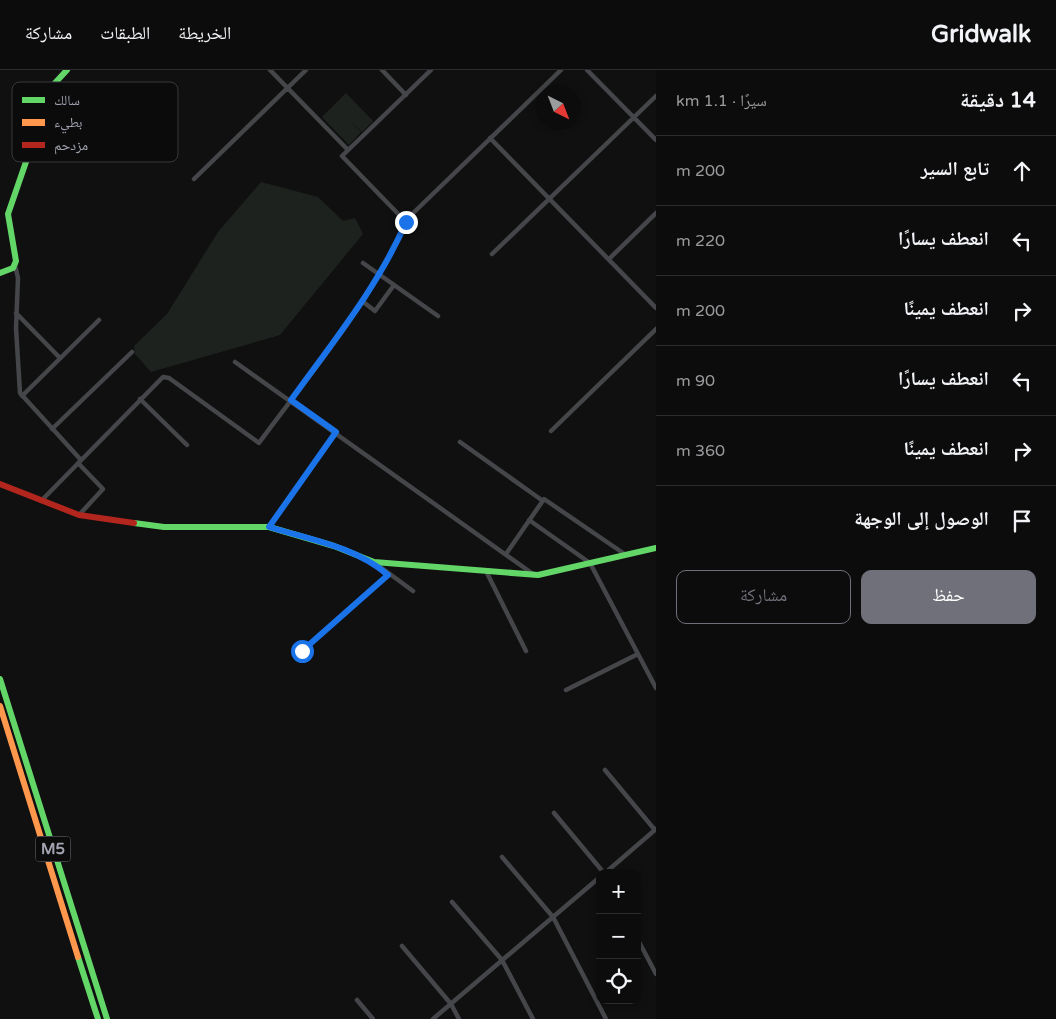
<!DOCTYPE html>
<html lang="ar">
<head>
<meta charset="utf-8">
<style>
  body { margin:0; font-family:"Varela Round","Noto Naskh Arabic",sans-serif; background:#151516; color:#f1f3f6; direction:rtl }
  .controls { position:absolute; right:15px; bottom:15px; display:grid; overflow:hidden; border-radius:10px; box-shadow:0 2px 8px #0003 }
  .controls button { width:45px; height:45px; display:grid; place-items:center; padding:0; border:0; border-bottom:1px solid #2c2c2e; background:#0c0c0d; color:#f1f3f6; font:25px sans-serif }
  .compass { position:absolute; left:536px; top:15px; width:45px; height:45px; border-radius:50%; background:#0c0c0d; box-shadow:0 2px 8px #0003; rotate:138deg }
  .stop { position:absolute; width:15px; height:15px; margin:-11px; border:4px solid #1a73e8; border-radius:50%; background:#fff }
  .stop.end { background:#1a73e8; border-color:#fff; box-shadow:0 1px 5px #0008 }
  .list { margin:0; padding:0; list-style:none }
  h2 { display:flex; justify-content:space-between; align-items:center; height:65px; margin:0; padding:0 20px; font-size:21px }
  h2 small { font-size:16px; font-weight:400; color:#9a9b9d }
  .list li { display:grid; grid-template-columns:32px 1fr auto; gap:15px; align-items:center; box-sizing:border-box; height:70px; padding:0 20px; border-top:1px solid #2c2c2e }
  .list b { display:block; font-size:19px; white-space:nowrap }
  .list em { font-size:16px; font-style:normal; color:#9a9b9d }
  .actions { display:flex; gap:10px; padding:15px 20px }
  .actions a { flex:1; padding:11px 0; border:1px solid #6f7079; border-radius:10px; text-align:center; font-size:18px; color:#6f7079 }
  .actions .main { background:#6f7079; color:#fff }
  .icon { flex:none; width:28px; height:28px; fill:none; stroke:currentColor; stroke-width:2; stroke-linecap:round; stroke-linejoin:round }
  .map { position:relative; flex:none; width:656px; height:949px; overflow:hidden; direction:ltr }
  header { display:flex; align-items:center; gap:30px; box-sizing:border-box; height:70px; padding:0 25px; background:#0c0c0d; border-bottom:1px solid #2c2c2e }
  header strong { font-size:24px }
  nav { display:flex; gap:28px; margin-inline-start:auto; font-size:18px }
  main { display:flex }
  aside { flex:1; background:#0c0c0d }
  .map>svg:first-child { display:block }
  .green { fill:#1d221e }
  .lines { fill:none; stroke-linecap:round; stroke-linejoin:round }
  .street { stroke:#454649; stroke-width:4.5 }
  .fast { stroke:#63d668; stroke-width:6 }
  .slow { stroke:#ff974d; stroke-width:6 }
  .jam { stroke:#b3261e; stroke-width:6 }
  .route { stroke:#1a73e8; stroke-width:6 }
  .labels { text-anchor:middle; stroke-width:5; stroke-linejoin:round; paint-order:stroke }
  .shield { fill:#0b0b0c; stroke:#757680; stroke-width:1 }
  .shield-label { font-size:15px; font-weight:bold; fill:#a2a4b1 }
  .key { fill:#0b0b0c; stroke:#38393e; stroke-width:1 }
  .key-label { font-size:14px; fill:#a2a4b1 }
</style>
</head>
<body>
<header>
<strong>Gridwalk</strong>
<nav><a>الخريطة</a><a>الطبقات</a><a>مشاركة</a></nav>
</header>
<main>
<aside>
<h2>14 دقيقة<small>سيرًا · 1.1 km</small></h2>
<ul class="list">
<li><svg class="icon" aria-label="ahead" viewBox="0 0 24 24"><path d="M12 20V5M6 11l6-6 6 6"/></svg><div><b>تابع السير</b></div><em>200 m</em></li>
<li><svg class="icon" aria-label="left" viewBox="0 0 24 24"><path d="M17 20v-9H6M10 6l-5 5 5 5"/></svg><div><b>انعطف يسارًا</b></div><em>220 m</em></li>
<li><svg class="icon" aria-label="right" viewBox="0 0 24 24"><path d="M7 20v-9h11M14 6l5 5-5 5"/></svg><div><b>انعطف يمينًا</b></div><em>200 m</em></li>
<li><svg class="icon" aria-label="left" viewBox="0 0 24 24"><path d="M17 20v-9H6M10 6l-5 5 5 5"/></svg><div><b>انعطف يسارًا</b></div><em>90 m</em></li>
<li><svg class="icon" aria-label="right" viewBox="0 0 24 24"><path d="M7 20v-9h11M14 6l5 5-5 5"/></svg><div><b>انعطف يمينًا</b></div><em>360 m</em></li>
<li><svg class="icon" aria-label="arrive" viewBox="0 0 24 24"><path d="M6 21V4h12l-3 4 3 4H6"/></svg><div><b>الوصول إلى الوجهة</b></div></li>
</ul>
<div class="actions"><a class="main">حفظ</a><a>مشاركة</a></div>
</aside>
<div class="map">
<svg width="656" height="949" viewBox="0 0 656 949">
  <rect width="100%" height="100%" fill="#101011"/>
  <!-- green -->
  <path class="green" d="M346 23 373 51 362 62 348 48 361 62 349 75 322 47Z
    M261 112 318 127 343 151 355 148 363 164 280 265 151 302 135 284 134 276 167 244 218 162Z"/>
  <g class="lines">
    <!-- street -->
    <path class="street" d="M270 0 348 80
      M382 0 406 25
      M587 0 656 70
      M490 68 656 238
      M194 109 306 0
      M406 152 342 86 431 0
      M492 184 656 26
      M609 189 656 143
      M363 193 438 246
      M15 195 18 208 16 258 20 323 81 390
      M362 231 375 241 394 215
      M16 243 60 288
      M235 292 533 504
      M22 326 99 250
      M140 329 187 375
      M52 359 132 282
      M551 361 656 259
      M460 372 543 431
      M78 393 103 419 79 445
      M41 431 163 307 169 308 259 373C309 305 375 227 407 149L561 0
      M529 450 590 493 656 618
      M269 457 336 362
      M506 484 544 429 626 485
      M375 493 413 521
      M486 501 526 581
      M302 581 388 505
      M566 620 638 584
      M605 700 655 760
      M554 743 604 803
      M502 787 553 847 606 949
      M605 803 656 759
      M452 832 502 890 533 949
      M637 868 656 904
      M402 876 451 934 459 949
      M357 930 373 949
      M433 949 600 807"/>
    <!-- fast -->
    <path class="fast" d="M0 203 13 198 16 191 8 144 28 86 65 30 55 13 67 0
      M134 453 164 457H269L334 476 374 492 538 505 656 478
      M0 609 107 949
      M78 887 98 949"/>
    <!-- slow -->
    <path class="slow" d="M0 636 78 887"/>
    <!-- jam -->
    <path class="jam" d="M0 414 79 445 134 453"/>
  </g>
  <g class="lines">
    <!-- route -->
    <path class="route" d="M302 581 388 505C356 477 309 469 269 457L336 362 291 330C332 273 378 217 406 152"/>
  </g>
  <g class="labels">
    <!-- shield labels -->
    <rect class="shield" x="35.5" y="766.5" width="35" height="25" rx="4"/>
    <g class="shield-label">
      <text x="53" y="784">M5</text>
    </g>
  </g>
  <!-- legend -->
  <rect x="12" y="12" width="166" height="80" rx="8" class="key"/>
  <rect x="22" y="27" width="23" height="6" fill="#63d668"/>
  <rect x="22" y="49" width="23" height="7" fill="#ff974d"/>
  <rect x="22" y="72" width="23" height="6" fill="#b3261e"/>
  <g class="key-label">
    <text x="54" y="35">سالك</text>
    <text x="54" y="57">بطيء</text>
    <text x="54" y="80">مزدحم</text>
  </g>
</svg>
<div class="controls">
<button>+</button>
<button>−</button>
<button><svg class="icon" aria-label="locate" viewBox="0 0 24 24"><circle cx="12" cy="12" r="6"/><path d="M12 2v4M12 18v4M2 12h4M18 12h4"/></svg></button>
</div>
<svg class="compass" viewBox="-18 -18 36 36"><path d="M0-13l5 13h-10z" fill="#e53935"/><path d="M0 13l5-13h-10z" fill="#9a9b9d"/></svg>
<div class="stop" style="left:302px;top:581px"></div>
<div class="stop end" style="left:406px;top:152px"></div>
</div>
</main>
</body>
</html>
